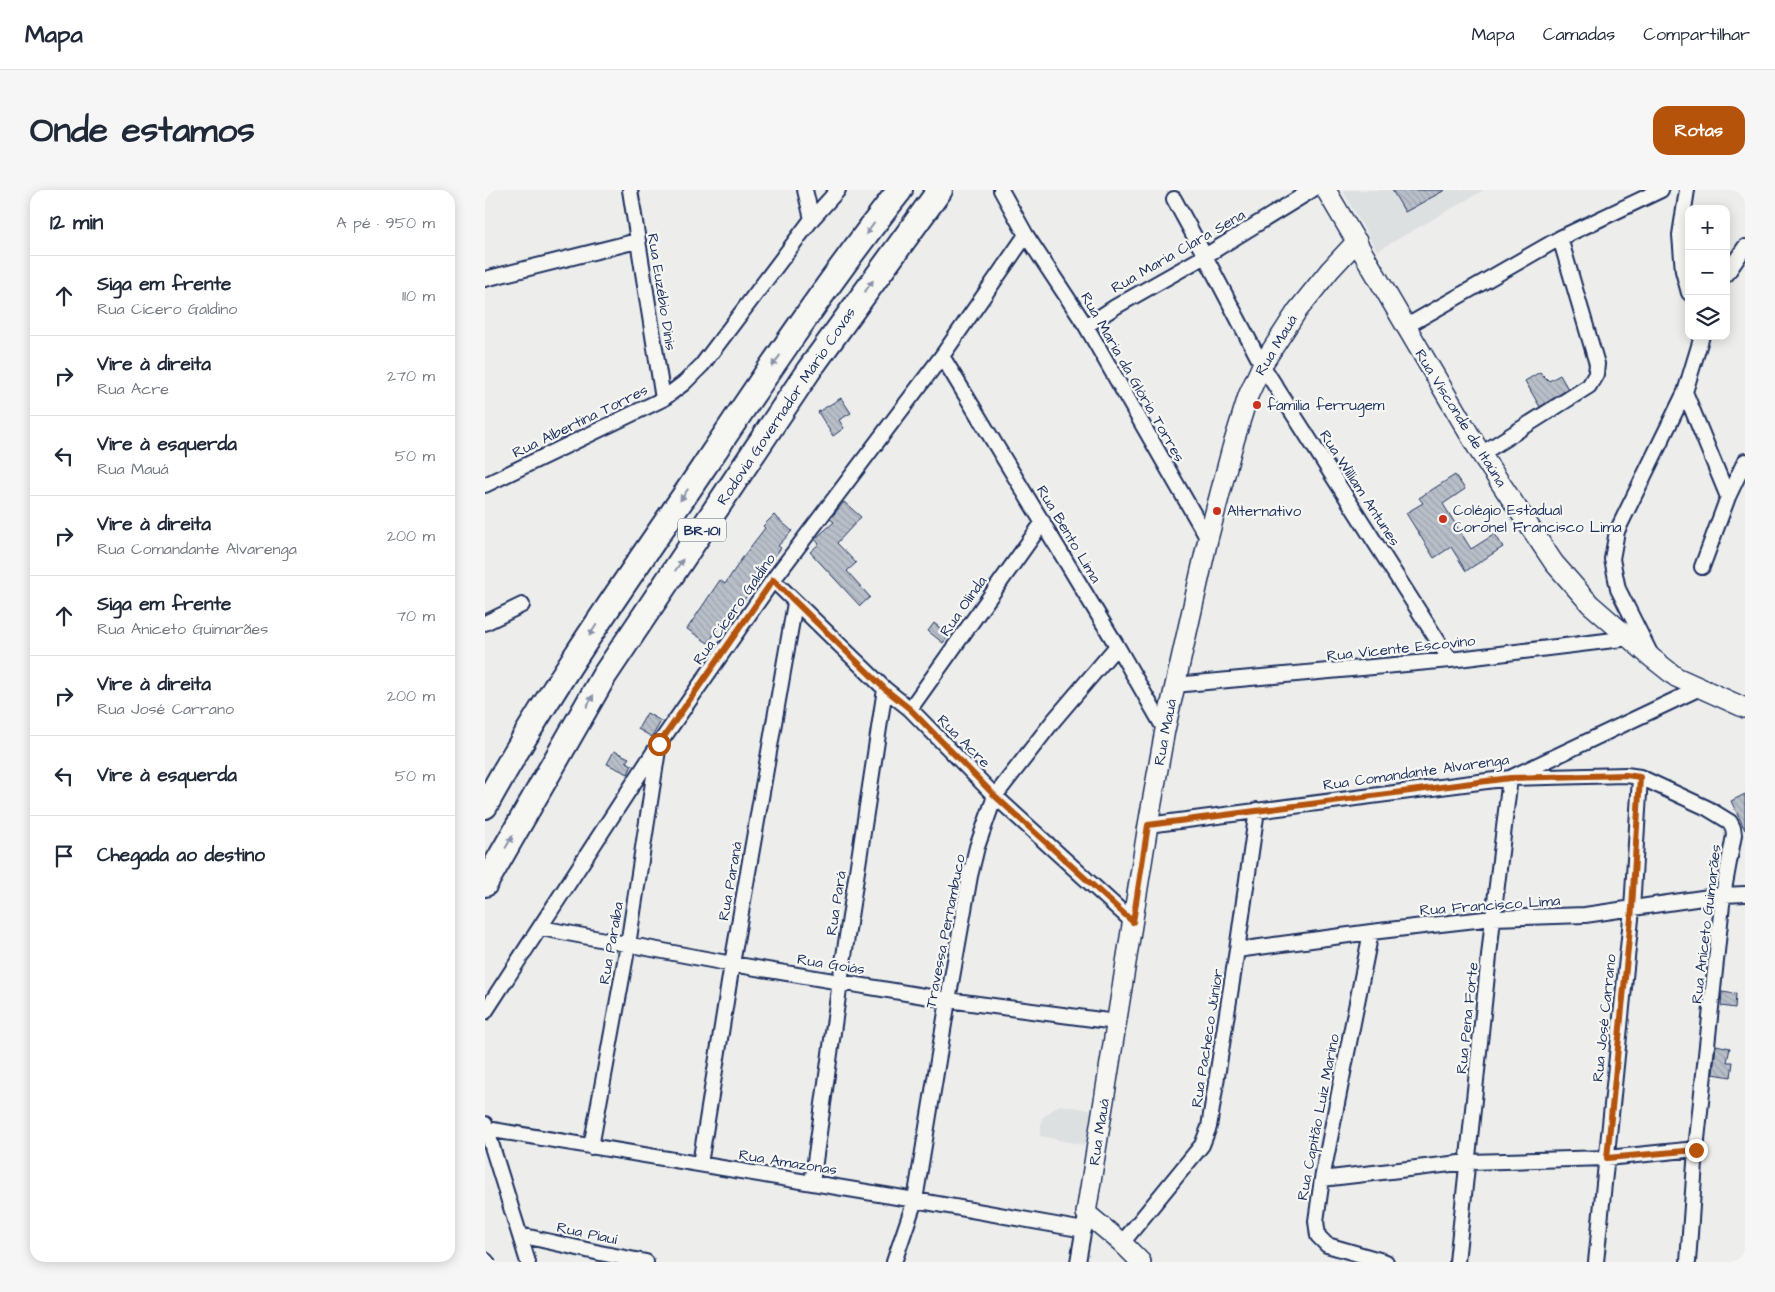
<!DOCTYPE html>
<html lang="pt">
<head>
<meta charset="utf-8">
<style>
  body { margin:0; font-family:"Architects Daughter",sans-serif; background:#f6f6f7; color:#1f2937 }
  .controls { position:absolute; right:15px; top:15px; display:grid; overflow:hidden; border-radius:10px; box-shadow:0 2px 12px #0003 }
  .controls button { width:45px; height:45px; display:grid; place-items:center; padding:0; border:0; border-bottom:1px solid #e0e1e3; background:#fff; color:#1f2937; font:25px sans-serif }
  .stop { position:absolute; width:15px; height:15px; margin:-11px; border:4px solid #b45309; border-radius:50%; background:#fff }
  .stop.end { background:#b45309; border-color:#fff; box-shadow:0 1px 5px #0008 }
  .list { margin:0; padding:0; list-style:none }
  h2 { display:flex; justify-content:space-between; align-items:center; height:65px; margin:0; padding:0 20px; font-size:21px }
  h2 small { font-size:16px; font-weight:400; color:#747a83 }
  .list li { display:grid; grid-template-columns:32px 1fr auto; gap:15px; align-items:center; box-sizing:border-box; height:80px; padding:0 20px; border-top:1px solid #e0e1e3 }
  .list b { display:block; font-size:19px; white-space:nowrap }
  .list p { margin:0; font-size:16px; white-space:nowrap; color:#747a83 }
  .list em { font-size:16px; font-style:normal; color:#747a83 }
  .icon { flex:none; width:28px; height:28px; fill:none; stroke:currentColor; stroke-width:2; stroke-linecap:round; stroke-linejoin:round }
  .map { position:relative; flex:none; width:1260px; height:1072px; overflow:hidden; border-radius:15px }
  header { display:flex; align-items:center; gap:30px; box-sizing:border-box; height:70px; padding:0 25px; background:#fff; border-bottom:1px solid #e0e1e3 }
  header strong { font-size:24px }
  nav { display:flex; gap:28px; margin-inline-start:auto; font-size:18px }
  .intro { display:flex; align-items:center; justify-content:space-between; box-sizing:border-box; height:120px; padding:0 30px }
  h1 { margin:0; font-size:35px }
  .button { padding:12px 22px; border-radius:15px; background:#b45309; color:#fff; font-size:18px; font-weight:700 }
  main { display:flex; gap:30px; padding:0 30px }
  aside { flex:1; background:#fff; border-radius:15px; box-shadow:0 2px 12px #0003 }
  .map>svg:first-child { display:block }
  .built { fill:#dde0e1 }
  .building { fill:url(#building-back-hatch); stroke:#1b2f5e }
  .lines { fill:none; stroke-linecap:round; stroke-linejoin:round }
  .street-casing { stroke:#1b2f5e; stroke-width:18 }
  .secondary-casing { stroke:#1b2f5e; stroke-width:22 }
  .highway-casing { stroke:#1b2f5e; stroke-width:28 }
  .street { stroke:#f6f6f2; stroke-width:14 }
  .secondary { stroke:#f6f6f2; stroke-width:19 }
  .highway { stroke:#f6f6f2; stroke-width:24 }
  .oneway { fill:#8892a8 }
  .route { stroke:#b45309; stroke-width:6 }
  .poi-dot { fill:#c8321e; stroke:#f6f6f2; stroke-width:2 }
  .labels { text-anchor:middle; stroke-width:4.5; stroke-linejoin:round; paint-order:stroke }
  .shield { fill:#f6f6f2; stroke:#5d6b8a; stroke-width:1 }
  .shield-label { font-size:14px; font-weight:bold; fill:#1b2f5e }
  .street-label { font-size:15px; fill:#1b2f5e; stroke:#f6f6f2 }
  .poi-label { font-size:15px; fill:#1b2f5e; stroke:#f6f6f2; text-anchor:start }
</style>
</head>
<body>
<header>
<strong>Mapa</strong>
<nav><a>Mapa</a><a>Camadas</a><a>Compartilhar</a></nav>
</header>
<div class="intro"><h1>Onde estamos</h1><a class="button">Rotas</a></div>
<main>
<aside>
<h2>12 min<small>A pé · 950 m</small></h2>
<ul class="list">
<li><svg class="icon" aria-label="ahead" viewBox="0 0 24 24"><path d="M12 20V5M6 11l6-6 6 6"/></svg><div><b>Siga em frente</b><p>Rua Cícero Galdino</p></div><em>110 m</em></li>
<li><svg class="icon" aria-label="right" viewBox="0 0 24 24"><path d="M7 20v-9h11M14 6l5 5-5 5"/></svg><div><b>Vire à direita</b><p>Rua Acre</p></div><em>270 m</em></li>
<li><svg class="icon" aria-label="left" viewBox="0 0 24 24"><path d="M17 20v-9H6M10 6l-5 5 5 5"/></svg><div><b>Vire à esquerda</b><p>Rua Mauá</p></div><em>50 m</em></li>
<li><svg class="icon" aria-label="right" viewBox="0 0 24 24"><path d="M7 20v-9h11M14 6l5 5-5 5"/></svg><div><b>Vire à direita</b><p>Rua Comandante Alvarenga</p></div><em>200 m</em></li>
<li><svg class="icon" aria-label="ahead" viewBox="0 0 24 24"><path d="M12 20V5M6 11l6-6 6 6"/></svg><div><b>Siga em frente</b><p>Rua Aniceto Guimarães</p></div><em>70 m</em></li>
<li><svg class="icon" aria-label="right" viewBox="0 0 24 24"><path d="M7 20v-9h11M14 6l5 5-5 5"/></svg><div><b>Vire à direita</b><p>Rua José Carrano</p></div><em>200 m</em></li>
<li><svg class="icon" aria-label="left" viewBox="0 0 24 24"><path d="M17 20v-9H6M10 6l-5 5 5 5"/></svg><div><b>Vire à esquerda</b></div><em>50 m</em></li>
<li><svg class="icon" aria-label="arrive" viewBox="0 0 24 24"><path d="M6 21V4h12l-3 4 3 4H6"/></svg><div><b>Chegada ao destino</b></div></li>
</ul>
</aside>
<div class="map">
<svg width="1260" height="1072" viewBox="0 0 1260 1072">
  <defs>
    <pattern id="building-back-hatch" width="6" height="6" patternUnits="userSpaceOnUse" patternTransform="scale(1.25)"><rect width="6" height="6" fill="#b9bfc8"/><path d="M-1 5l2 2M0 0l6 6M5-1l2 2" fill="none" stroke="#9ea4ae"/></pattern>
  </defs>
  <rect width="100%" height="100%" fill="#edeeec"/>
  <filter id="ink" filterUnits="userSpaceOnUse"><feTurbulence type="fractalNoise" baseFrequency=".02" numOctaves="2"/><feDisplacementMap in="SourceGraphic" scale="10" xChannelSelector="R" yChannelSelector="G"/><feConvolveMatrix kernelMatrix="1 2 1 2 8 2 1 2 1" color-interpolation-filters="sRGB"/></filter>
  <g filter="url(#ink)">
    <!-- built -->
    <path class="built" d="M857 0H999L892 61Z
      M574 915 616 921 608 957 555 946 557 928Z"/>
    <!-- building -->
    <path class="building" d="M907 0H960L920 22Z
      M1055 182 1064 191 1075 185 1083 199 1055 217 1040 191Z
      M356 208 366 223 354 230 359 238 348 246 333 222Z
      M970 285 980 299 958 314 986 359 1010 344 1018 357 981 381 966 357 949 368 921 323 938 313 934 308Z
      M359 312 376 327 352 353 371 373 362 381 385 407 375 416 325 362 334 354 330 349 349 332 345 329Z
      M289 325 307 341 293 356 296 358 272 389 256 415 253 413 240 433 238 432 223 453 202 439 235 390 240 394 260 364 280 338 278 336Z
      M449 433 464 445 458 453 443 441Z
      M162 523 176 531 167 547 153 539Z
      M129 561 144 568 141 572 147 575 143 584 122 574Z
      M1260 604V640L1246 611Z
      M1237 802 1251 804 1250 818 1236 816Z
      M1231 855 1245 858 1242 872H1248L1246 887 1228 884Z"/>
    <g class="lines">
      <!-- street casing -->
      <g class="street-casing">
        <path id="street" d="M145 0 178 209
          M320 0 327 29
          M516 0 541 45 601 136 723 349
          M1202 0 1195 45 1198 81 1204 103
          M689 9 720 66 777 175 965 470
          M1241 85 1260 57
          M0 89 152 51
          M601 136 630 117 720 66 827 0
          M920 137 1075 48 1176 0
          M457 166 632 456 680 540
          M1200 202 1243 307
          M996 264 1104 196 1111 184 1112 174 1075 48
          M0 295 178 209 199 193 217 175 327 29 353 0
          M1217 377 1243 307 1260 271
          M288 390 400 499 425 519 510 606 648 732
          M0 433 37 415
          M1165 463 1133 399 1127 369 1132 341 1200 202 1217 146
          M689 495 965 470 1145 448
          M425 519 558 332
          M663 635 1025 588 1215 498
          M56 738 247 774 463 810 631 832
          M886 742 837 989 831 1031 833 1046 842 1055 901 1072
          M752 760 886 742 1008 728 1100 725 1238 705 1260 704
          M0 822 174 554 288 390 457 166 541 45
          M0 934 43 1072
          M2 939 430 1010 599 1040
          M106 957 143 755 173 560
          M215 974 247 774 310 413
          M837 989 983 972 1122 968 1211 959
          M327 993 355 792 400 499
          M35 1045 115 1063 161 1072
          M637 1053 717 955 724 937 752 760 772 620
          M0 1070 2 1072
          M409 1072 430 1010 463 810 485 686 492 657 510 606 569 530 632 456
          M593 1072 600 1031
          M972 1072 1008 728 1025 588 1141 585 1155 587 1222 618 1245 632 1248 638 1249 645 1238 705 1211 959 1203 1072
          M1111 1072 1147 719 1155 587"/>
      </g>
      <!-- secondary casing -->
      <g class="secondary-casing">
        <path id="secondary" d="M841 0 996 264 1069 373 1105 414 1167 468 1191 487 1260 518
          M656 1072 637 1053 601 1023 663 635 680 540 723 349 747 258 763 206 777 175 812 121 845 80 872 51"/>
      </g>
      <!-- highway casing -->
      <g class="highway-casing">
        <path id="highway" d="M0 616C61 505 134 401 206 296 273 196 340 95 415 0
          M0 694 119 486 324 180 455 0"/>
      </g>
      <!-- street -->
      <use href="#street" class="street"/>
      <!-- secondary -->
      <use href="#secondary" class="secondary"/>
      <!-- highway -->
      <use href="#highway" class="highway"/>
    </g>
    <!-- one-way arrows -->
    <defs><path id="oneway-solid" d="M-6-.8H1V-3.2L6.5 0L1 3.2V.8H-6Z" transform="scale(1.25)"/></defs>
    <g class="oneway">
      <use href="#oneway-solid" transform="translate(385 39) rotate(126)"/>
      <use href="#oneway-solid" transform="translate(384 96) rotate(-54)"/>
      <use href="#oneway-solid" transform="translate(291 171) rotate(125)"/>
      <use href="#oneway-solid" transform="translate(199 305) rotate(124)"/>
      <use href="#oneway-solid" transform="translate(194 375) rotate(-56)"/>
      <use href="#oneway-solid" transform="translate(108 440) rotate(123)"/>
      <use href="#oneway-solid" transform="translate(105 511) rotate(-60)"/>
      <use href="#oneway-solid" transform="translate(24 652) rotate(-60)"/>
    </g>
  </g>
  <g class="lines" filter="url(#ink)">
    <!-- route -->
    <path class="route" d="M174 554 288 390 400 499 425 519 510 606 648 732 663 635 1025 588 1141 585 1155 587 1147 718 1122 968 1211 960"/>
  </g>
  <!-- markers -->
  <g class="poi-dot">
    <circle cx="772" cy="215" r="5"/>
    <circle cx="732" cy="321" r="5"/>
    <circle cx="958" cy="329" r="5"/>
  </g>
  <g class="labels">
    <!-- shield labels -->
    <rect class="shield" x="193" y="328.5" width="48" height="23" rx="4"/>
    <g class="shield-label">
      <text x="217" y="345">BR-101</text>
    </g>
    <!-- street labels -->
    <g class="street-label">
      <text transform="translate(693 61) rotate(-30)" y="5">Rua Maria Clara Sena</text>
      <text transform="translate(177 102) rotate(81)" y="5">Rua Euzébio Dinis</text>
      <text transform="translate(791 155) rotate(-59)" y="5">Rua Mauá</text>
      <text transform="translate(648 187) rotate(60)" y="5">Rua Maria da Glória Torres</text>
      <text transform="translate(301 216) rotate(-56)" y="5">Rodovia Governador Mário Covas</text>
      <text transform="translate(976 228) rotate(58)" y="5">Rua Visconde de Itaúna</text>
      <text transform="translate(95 231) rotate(-26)" y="5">Rua Albertina Torres</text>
      <text transform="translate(875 298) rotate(57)" y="5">Rua William Antunes</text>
      <text transform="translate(584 344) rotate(59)" y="5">Rua Bento Lima</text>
      <text transform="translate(478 416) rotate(-55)" y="5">Rua Olinda</text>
      <text transform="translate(249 419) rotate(-55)" y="5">Rua Cícero Galdino</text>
      <text transform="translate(916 458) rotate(-6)" y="5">Rua Vicente Escovino</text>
      <text transform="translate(680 542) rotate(-79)" y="5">Rua Mauá</text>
      <text transform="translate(479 551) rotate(45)" y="5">Rua Acre</text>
      <text transform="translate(931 582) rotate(-8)" y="5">Rua Comandante Alvarenga</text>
      <text transform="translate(245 691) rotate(-80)" y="5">Rua Paraná</text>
      <text transform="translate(351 713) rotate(-81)" y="5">Rua Pará</text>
      <text transform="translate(1005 715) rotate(-4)" y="5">Rua Francisco Lima</text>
      <text transform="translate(1221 734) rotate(-83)" y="5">Rua Aniceto Guimarães</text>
      <text transform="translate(460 741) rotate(-79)" y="5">Travessa Pernambuco</text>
      <text transform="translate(126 753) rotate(-80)" y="5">Rua Paraíba</text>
      <text transform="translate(346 774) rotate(9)" y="5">Rua Goiás</text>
      <text transform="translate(982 828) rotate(-84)" y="5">Rua Pena Forte</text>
      <text transform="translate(1119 828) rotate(-84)" y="5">Rua José Carrano</text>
      <text transform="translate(722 848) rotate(-81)" y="5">Rua Pacheco Júnior</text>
      <text transform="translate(833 927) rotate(-79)" y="5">Rua Capitão Luiz Marino</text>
      <text transform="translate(614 942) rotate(-81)" y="5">Rua Mauá</text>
      <text transform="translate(303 972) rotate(9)" y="5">Rua Amazonas</text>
      <text transform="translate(102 1043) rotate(12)" y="5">Rua Piauí</text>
    </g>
    <!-- poi labels -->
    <g class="poi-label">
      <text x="782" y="220">familia ferrugem</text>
      <text x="968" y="325">Colégio Estadual<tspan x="968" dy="17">Coronel Francisco Lima</tspan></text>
      <text x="742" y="326">Alternativo</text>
    </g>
  </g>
</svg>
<div class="controls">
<button>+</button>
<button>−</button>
<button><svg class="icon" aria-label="layers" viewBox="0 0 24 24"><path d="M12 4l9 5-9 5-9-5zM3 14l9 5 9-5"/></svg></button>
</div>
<div class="stop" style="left:174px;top:554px"></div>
<div class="stop end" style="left:1211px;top:960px"></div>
</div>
</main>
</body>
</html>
